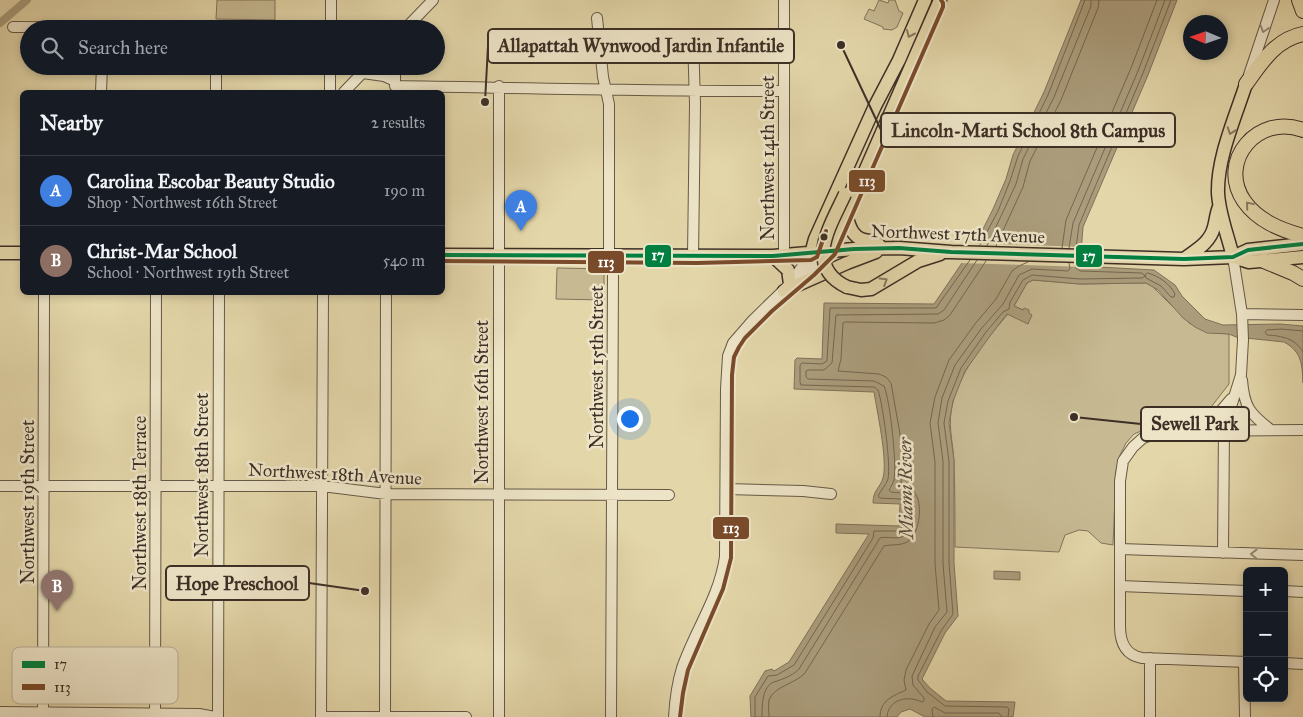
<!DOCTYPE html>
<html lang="en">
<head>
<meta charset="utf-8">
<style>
  body { margin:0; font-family:"IM FELL Great Primer",serif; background:#242831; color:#f1f3f6 }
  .controls { position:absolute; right:15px; bottom:15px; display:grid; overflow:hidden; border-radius:8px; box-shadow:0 2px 8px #0003 }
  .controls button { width:45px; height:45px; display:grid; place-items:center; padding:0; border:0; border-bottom:1px solid #363941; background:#171b24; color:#f1f3f6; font:25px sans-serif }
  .compass { position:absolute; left:1183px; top:15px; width:45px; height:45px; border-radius:50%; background:#171b24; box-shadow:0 2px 8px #0003; rotate:272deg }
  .you { position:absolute; left:629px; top:418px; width:18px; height:18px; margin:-12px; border:4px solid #fff; border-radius:50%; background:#1a73e8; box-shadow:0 0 0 8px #1a73e833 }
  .badge { display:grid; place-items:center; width:32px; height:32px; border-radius:50%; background:#0f766e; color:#fff; font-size:16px; font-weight:700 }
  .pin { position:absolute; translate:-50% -41px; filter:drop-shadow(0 1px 2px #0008) }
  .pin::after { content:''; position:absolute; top:26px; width:18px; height:15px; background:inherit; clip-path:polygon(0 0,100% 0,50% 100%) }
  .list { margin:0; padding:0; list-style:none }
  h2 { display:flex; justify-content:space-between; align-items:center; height:65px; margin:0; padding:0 20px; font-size:21px }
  h2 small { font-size:16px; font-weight:400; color:#9ea1a6 }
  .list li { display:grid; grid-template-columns:32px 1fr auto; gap:15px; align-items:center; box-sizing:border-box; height:70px; padding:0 20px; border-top:1px solid #363941 }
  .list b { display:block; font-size:19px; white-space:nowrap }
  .list p { margin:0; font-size:16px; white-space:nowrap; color:#9ea1a6 }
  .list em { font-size:16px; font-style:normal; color:#9ea1a6 }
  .icon { flex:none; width:28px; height:28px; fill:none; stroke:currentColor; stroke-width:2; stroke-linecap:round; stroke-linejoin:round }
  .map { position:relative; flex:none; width:1303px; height:717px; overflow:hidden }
  .search { position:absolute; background:#171b24; box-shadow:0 2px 8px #0003; left:20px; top:20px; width:425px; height:55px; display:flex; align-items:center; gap:12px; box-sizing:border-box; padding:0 18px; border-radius:28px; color:#9ea1a6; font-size:19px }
  .panel { position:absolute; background:#171b24; box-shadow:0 2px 8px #0003; left:20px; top:90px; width:425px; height:205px; border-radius:8px }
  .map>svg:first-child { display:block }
  .green { fill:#c7ba93; stroke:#82745c }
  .water { fill:#ab9d7c; stroke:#7f715a }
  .pier { fill:#e3d6a9 }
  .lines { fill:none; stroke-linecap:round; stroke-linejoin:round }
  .shore { stroke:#746651; stroke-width:1 }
  .canal { stroke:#ab9d7c; stroke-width:8 }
  .minor-casing { stroke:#665947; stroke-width:12 }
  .major-casing { stroke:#3d2f26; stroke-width:15 }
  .highway-casing { stroke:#3d2f26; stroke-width:16 }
  .minor { stroke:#ede4c7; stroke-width:10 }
  .major { stroke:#e3d6a9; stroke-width:12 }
  .highway { stroke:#e3d6a9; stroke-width:14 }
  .major-bridge-casing { stroke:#3d2f26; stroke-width:15; stroke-linecap:butt }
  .major-bridge { stroke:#e3d6a9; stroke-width:12 }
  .bus-1-casing { stroke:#ede4c7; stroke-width:8 }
  .bus-2-casing { stroke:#ede4c7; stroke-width:8 }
  .bus-1 { stroke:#008040; stroke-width:4 }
  .bus-2 { stroke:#7a4b2a; stroke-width:4 }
  .oneway { stroke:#958a76 }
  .oneway2 { stroke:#887a61 }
  .bus-dot { fill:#3d2f26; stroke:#ede4c7; stroke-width:2 }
  .labels { text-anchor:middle; stroke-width:5; stroke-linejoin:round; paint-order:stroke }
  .street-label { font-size:18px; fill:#3d2f26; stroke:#ede4c7 }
  .water-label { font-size:19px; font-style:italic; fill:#584a3c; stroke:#ede4c7 }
  .key { fill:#ede4c7; stroke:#b8ae97; stroke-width:1 }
  .key-label { font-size:14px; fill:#3d2f26 }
  .leader { fill:none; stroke:#3d2f26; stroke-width:2 }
  .callout-dot { fill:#3d2f26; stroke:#ede4c7; stroke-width:2 }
  .callout { fill:#ede4c7; stroke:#3d2f26; stroke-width:2 }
  .callout-label { font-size:19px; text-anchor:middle; font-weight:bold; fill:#3d2f26 }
  .line-badge { stroke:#ede4c7; stroke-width:2 }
  .badge-label { font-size:14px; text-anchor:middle; font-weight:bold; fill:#fff }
</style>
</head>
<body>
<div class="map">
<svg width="1303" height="717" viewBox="0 0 1303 717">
  <rect width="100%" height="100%" fill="#e3d6a9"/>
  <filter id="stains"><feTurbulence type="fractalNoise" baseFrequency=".004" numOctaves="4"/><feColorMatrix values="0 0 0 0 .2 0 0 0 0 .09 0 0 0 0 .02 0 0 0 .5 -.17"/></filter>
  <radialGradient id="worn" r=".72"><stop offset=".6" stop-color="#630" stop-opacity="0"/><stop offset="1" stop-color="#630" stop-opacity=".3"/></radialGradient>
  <!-- green -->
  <path class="green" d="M217 0H275V20L216 19Z
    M879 0 888 3 889 0H895L899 11 903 13 897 27 892 30 883 29V27L864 19 869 9 874 11Z
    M557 268 604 269V300L556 299Z
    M1033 280 1080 284 1146 283 1152 286 1189 323 1207 332 1229 334V384L1208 411 1189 423 1156 425 1141 431 1134 434 1126 443 1120 455 1116 472 1113 545 1101 543 1088 531 1079 530 1065 535 1059 552 955 547C955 519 955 491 954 462 953 441 947 424 953 402 962 368 986 340 1008 314L1028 323 1023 310 1014 306 1027 283Z"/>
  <!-- water -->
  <path class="water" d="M1081 0H1177L1148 75 1083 227 1080 266 1154 270 1175 285 1182 296 1205 319 1223 325 1280 324 1303 326V383C1302 364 1302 352 1284 342L1236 337 1229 334 1207 333 1195 327 1183 318 1158 290 1146 283 1080 284 1033 280 1027 283 1014 306 1023 310 1024 308 1029 310V313L1032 315 1028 324 1007 314 990 336 965 371 953 401 949 423 954 460V563L958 616 945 633 922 679 930 688 946 701 1015 702 1013 717H925L910 709 901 712 897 717H751L750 696 765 671 772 669 774 671 789 662 869 534 836 533V524L899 526 900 504 873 503C873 490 880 488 883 478 888 461 877 411 874 392L794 389 795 360 797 358 822 359 824 303 934 304 977 241 993 209 1006 179 1013 155 1044 92Z
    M994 571 1020 572V580L994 579Z"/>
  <!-- pier -->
  <path class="pier" d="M973 243 1083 247V263L1085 264V267L959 263Z"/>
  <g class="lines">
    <!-- shore -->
    <path class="shore" d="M980 245 998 211 1010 181 1018 156 1048 95 1085 0
      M987 246 1016 184 1023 159 1054 97 1091 6V0
      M996 246 1023 187 1030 161 1061 100 1098 8 1099 0
      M1062 248 1066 220 1131 68 1157 0
      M1069 248 1073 223 1138 71 1165 0
      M1076 248 1079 225 1143 73 1171 0
      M1148 273C1159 276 1170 284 1175 294L1174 297H1171L1161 286 1146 278 1145 275Z
      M1303 331 1281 329 1267 330 1265 332 1267 335C1282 336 1295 338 1303 352
      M755 717V697L768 676 777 675 794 665 873 538 874 531H899C906 526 907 510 904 501L900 499 880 498 878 496C881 490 886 485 888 479 891 464 883 405 878 390L874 387 801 385 800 382V365L802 363 822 364 827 361 830 308H936L970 260
      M762 717C762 706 762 686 774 682 783 679 792 676 799 669L880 538C887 536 897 540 904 536 913 531 915 502 907 495 902 492 896 493 891 492L889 490C891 487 893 483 894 480 897 464 890 400 884 386L874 381 808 379 806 377V371L808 370H824L832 363 836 315 938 314 944 310 977 260
      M769 717C769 712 768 705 769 700 774 686 795 684 805 673L884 546C892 544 900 546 907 542 919 536 923 506 916 495 913 489 906 487 901 484L902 460 900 434 891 383 886 377 879 374 838 371 841 359 843 323 845 322 934 323 944 320 950 315 986 261
      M880 717C880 700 893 696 906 690L904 680 906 670 929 624 939 610 935 564V462L930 423 935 397 949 360 975 324 996 299 1012 271 1019 266 1028 262
      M887 717C888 699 908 695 922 702L924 701V698L913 685 912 676 935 627 947 612 943 564V461L938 423 942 398 955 365 981 329 1003 304 1019 275 1032 269 1068 271 1070 269 1069 263
      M933 717 932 709 934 707 945 713H999L1002 717
      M1008 717 1009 709 1007 707 945 706 927 692 918 680V676L941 631 953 614 949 563V461L944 423 948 401 961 368 986 332 1003 312 1009 309 1010 302 1023 280 1032 275 1080 279 1142 278 1145 276 1142 273 1080 271 1076 268 1075 263"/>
    <!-- canal -->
    <path class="canal" d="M0 23 27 0"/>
    <!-- minor casing -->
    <g class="minor-casing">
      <path id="minor" d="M597 18 603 77 609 104V256L613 271 611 717
        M13 27 380 29
        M331 29V0
        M405 29 433 0
        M693 37 695 104 693 257
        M395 66V85
        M363 73 384 76 395 81
        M1249 75 1274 0
        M395 86C525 88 655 91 784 91
        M101 92 102 66
        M216 92V66
        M330 92V66
        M344 92 369 66
        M784 256V0
        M794 283 827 254
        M1242 314 1303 315
        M1242 380C1244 407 1250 414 1271 430
        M1188 428 1219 413 1231 399
        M0 486H322L386 494 669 495
        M726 489 803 491 831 494
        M1120 549 1303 555
        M1223 553 1224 429 1241 375 1243 340 1242 314 1233 257
        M1120 586 1247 591
        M1284 591 1303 592
        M1150 658V717
        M1244 662 1245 717
        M1247 662 1142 658C1125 655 1120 642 1120 626V481L1123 461 1133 447 1143 438 1163 431 1303 430
        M1284 663 1303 664
        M0 712 199 714 215 717
        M43 712 44 292
        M155 713 156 292
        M385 716 386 292
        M218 717 219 292
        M321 717 323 292
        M321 717H466
        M499 717V86
        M674 717C675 700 677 684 682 668 695 630 719 598 725 557L726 389 728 356 733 343 753 320 790 284 811 254"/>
    </g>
    <!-- major casing -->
    <g class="major-casing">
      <path id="major" d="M846 215C849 225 852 237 864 240 870 241 874 241 879 245
        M830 251 940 0
        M0 253H22
        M811 254 815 239 875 106 899 60 925 0
        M442 255 773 256 854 249 899 248 951 252 1184 259 1233 257 1248 250 1303 244
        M773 256 788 270 790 284
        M1233 257C1228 236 1219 214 1218 193 1217 158 1235 118 1246 84
        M1233 257 1249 262 1303 257
        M1184 259C1196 250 1210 243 1214 227 1216 220 1216 214 1219 207
        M847 287 861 290 871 289 918 261 940 254
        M784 291 847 263 876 252"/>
    </g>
    <!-- highway casing -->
    <g class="highway-casing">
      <path id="highway" d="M1299 0 1303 11
        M1246 84C1261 63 1276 39 1303 34
        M1303 130C1258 113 1217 161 1244 201 1258 221 1281 230 1303 236
        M1264 261 1293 273 1303 279"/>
    </g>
    <!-- minor -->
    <use href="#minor" class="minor"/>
    <!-- major -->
    <use href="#major" class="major"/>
    <!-- highway -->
    <use href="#highway" class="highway"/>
    <!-- major-bridge casing -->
    <g class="major-bridge-casing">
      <path id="major-bridge" d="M845 194C831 225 803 266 847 287"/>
    </g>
    <!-- major-bridge -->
    <use href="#major-bridge" class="major-bridge"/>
    <!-- bus-1 casing -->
    <g class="bus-1-casing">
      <path id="bus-1" d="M442 255 773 256 854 249 899 248 951 252 1184 259 1233 257 1248 250 1303 244"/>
    </g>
    <!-- bus-2 casing -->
    <g class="bus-2-casing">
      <path id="bus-2" d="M442 261 697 263 811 260 817 257 826 231
        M680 717 683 693 688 670 723 589 731 558 732 375 734 357 739 347 745 338 772 311 814 275 835 254 943 7V3L941 0"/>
    </g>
    <!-- bus-1 -->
    <use href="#bus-1" class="bus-1"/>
    <!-- bus-2 -->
    <use href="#bus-2" class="bus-2"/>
  </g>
  <!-- one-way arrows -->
  <defs><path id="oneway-chevron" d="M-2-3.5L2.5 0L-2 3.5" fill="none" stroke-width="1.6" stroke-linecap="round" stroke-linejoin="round" transform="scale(1.25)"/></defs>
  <g class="oneway">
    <use href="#oneway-chevron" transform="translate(1264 29) rotate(108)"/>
    <use href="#oneway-chevron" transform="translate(1254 554) rotate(-179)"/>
  </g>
  <g class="oneway2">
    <use href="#oneway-chevron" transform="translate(910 34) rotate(114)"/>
    <use href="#oneway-chevron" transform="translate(1231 131) rotate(109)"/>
    <use href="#oneway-chevron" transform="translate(1249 205) rotate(-130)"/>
    <use href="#oneway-chevron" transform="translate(884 281) rotate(-32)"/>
  </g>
  <!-- markers -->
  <circle class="bus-dot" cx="824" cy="237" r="4.5"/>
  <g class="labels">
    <!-- street labels -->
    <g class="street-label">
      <text transform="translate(768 158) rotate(-90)" y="6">Northwest 14th Street</text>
      <text transform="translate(958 234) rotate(2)" y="6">Northwest 17th Avenue</text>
      <text transform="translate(597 367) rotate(-90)" y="6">Northwest 15th Street</text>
      <text transform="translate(482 402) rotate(-90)" y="6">Northwest 16th Street</text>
      <text transform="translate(335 474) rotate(3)" y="6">Northwest 18th Avenue</text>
      <text transform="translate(202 475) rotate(-90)" y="6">Northwest 18th Street</text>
      <text transform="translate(28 502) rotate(-90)" y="6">Northwest 19th Street</text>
      <text transform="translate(140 503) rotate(-90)" y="6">Northwest 18th Terrace</text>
    </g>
    <!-- water labels -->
    <g class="water-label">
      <text transform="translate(905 488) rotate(-91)" y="7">Miami River</text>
    </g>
  </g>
  <!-- legend -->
  <rect x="12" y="647" width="166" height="57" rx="8" class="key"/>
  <rect x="22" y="661" width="23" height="7" fill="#008040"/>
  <rect x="22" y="684" width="23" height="6" fill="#7a4b2a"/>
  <g class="key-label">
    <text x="54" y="669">17</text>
    <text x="54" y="692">113</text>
  </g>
  <!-- callouts -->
  <path class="leader" d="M485 102L488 46M841 45L881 130M1074 417L1141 424M365 591L309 583"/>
  <g class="callout-dot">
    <circle cx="485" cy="102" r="5"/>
    <circle cx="841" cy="45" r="5"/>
    <circle cx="1074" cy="417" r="5"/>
    <circle cx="365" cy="591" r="5"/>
  </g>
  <g class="callout">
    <rect x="488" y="29" width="306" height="34" rx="5"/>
    <rect x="881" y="113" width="294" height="34" rx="5"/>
    <rect x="1141" y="407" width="108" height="34" rx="5"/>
    <rect x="166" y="566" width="143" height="34" rx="5"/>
  </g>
  <g class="callout-label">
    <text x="641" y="52">Allapattah Wynwood Jardin Infantile</text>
    <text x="1028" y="137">Lincoln-Marti School 8th Campus</text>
    <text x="1195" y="430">Sewell Park</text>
    <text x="237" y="590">Hope Preschool</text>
  </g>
  <g class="line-badge">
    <rect x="848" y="169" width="38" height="24" rx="5" fill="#7a4b2a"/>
    <rect x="644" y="244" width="28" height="24" rx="5" fill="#008040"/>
    <rect x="1075" y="244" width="28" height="24" rx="5" fill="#008040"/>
    <rect x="587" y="250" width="38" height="24" rx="5" fill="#7a4b2a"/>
    <rect x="712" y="516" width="38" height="24" rx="5" fill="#7a4b2a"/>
  </g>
  <g class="badge-label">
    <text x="867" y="186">113</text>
    <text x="658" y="260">17</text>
    <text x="1089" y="261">17</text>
    <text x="606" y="267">113</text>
    <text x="731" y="533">113</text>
  </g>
  <rect width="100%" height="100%" filter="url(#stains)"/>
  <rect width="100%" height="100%" fill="url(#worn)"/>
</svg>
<div class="controls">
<button>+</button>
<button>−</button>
<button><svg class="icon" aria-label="locate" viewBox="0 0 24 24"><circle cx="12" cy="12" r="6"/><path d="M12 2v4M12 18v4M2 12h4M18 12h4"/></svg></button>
</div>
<svg class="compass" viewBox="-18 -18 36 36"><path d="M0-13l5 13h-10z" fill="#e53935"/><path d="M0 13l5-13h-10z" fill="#9ea1a6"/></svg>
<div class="you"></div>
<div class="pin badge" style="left:521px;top:231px;background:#3f7fe0">A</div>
<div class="pin badge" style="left:57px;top:611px;background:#8d6e63">B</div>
<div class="search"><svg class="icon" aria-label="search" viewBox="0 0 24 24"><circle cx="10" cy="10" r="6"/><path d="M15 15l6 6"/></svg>Search here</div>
<section class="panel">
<h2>Nearby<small>2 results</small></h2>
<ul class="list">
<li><span class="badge" style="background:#3f7fe0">A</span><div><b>Carolina Escobar Beauty Studio</b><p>Shop · Northwest 16th Street</p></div><em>190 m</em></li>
<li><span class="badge" style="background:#8d6e63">B</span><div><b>Christ-Mar School</b><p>School · Northwest 19th Street</p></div><em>540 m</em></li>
</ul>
</section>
</div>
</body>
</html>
